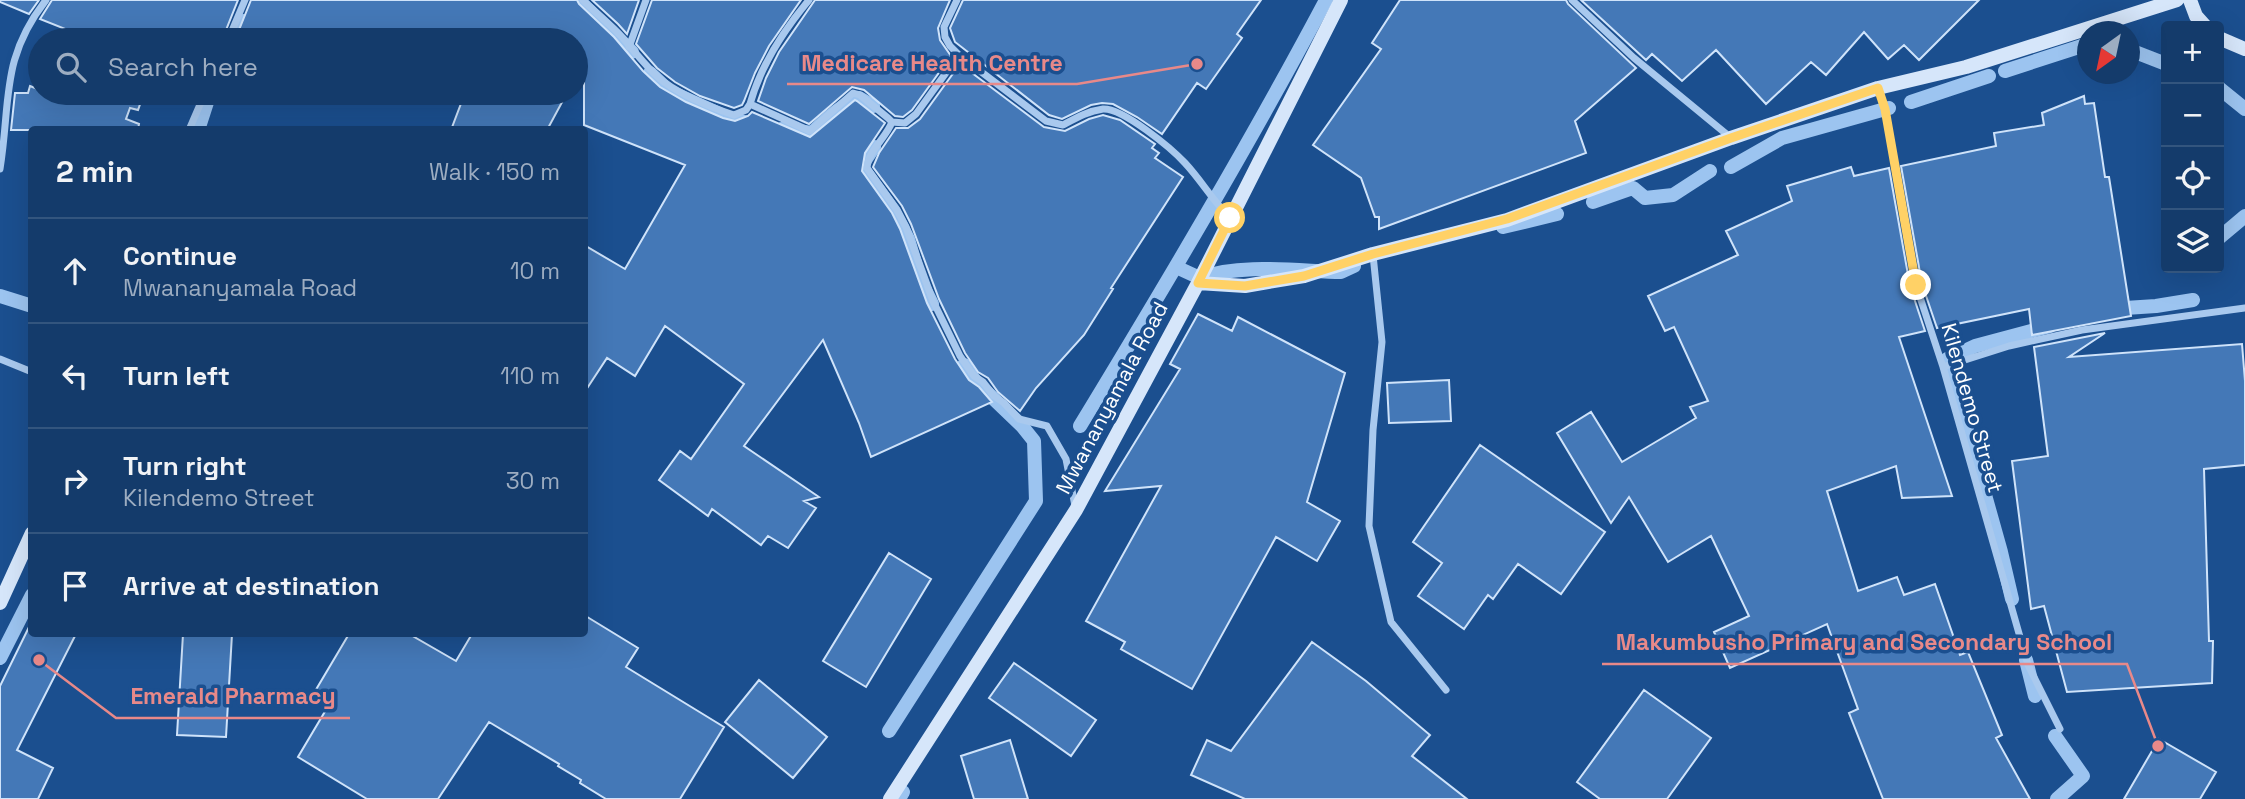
<!DOCTYPE html>
<html lang="en">
<head>
<meta charset="utf-8">
<style>
  body { margin:0; font-family:"Space Grotesk",sans-serif; background:#1d4271; color:#f1f3f6 }
  .controls { position:absolute; right:21px; top:21px; display:grid; overflow:hidden; border-radius:7px; box-shadow:0 7px 28px #0002 }
  .controls button { width:63px; height:63px; display:grid; place-items:center; padding:0; border:0; border-bottom:2px solid #33557e; background:#143b6b; color:#f1f3f6; font:35px sans-serif }
  .compass { position:absolute; left:2077px; top:21px; width:63px; height:63px; border-radius:50%; background:#143b6b; box-shadow:0 7px 28px #0002; rotate:213deg }
  .stop { position:absolute; width:21px; height:21px; margin:-16px; border:5px solid #ffd166; border-radius:50%; background:#fff }
  .stop.end { background:#ffd166; border-color:#fff; box-shadow:0 2px 7px #0008 }
  .list { margin:0; padding:0; list-style:none }
  h2 { display:flex; justify-content:space-between; align-items:center; height:91px; margin:0; padding:0 28px; font-size:30px }
  h2 small { font-size:23px; font-weight:400; color:#9dadc1 }
  .list li { display:grid; grid-template-columns:46px 1fr auto; gap:21px; align-items:center; box-sizing:border-box; height:105px; padding:0 28px; border-top:2px solid #33557e }
  .list b { display:block; font-size:26px; white-space:nowrap }
  .list p { margin:0; font-size:23px; white-space:nowrap; color:#9dadc1 }
  .list em { font-size:23px; font-style:normal; color:#9dadc1 }
  .icon { flex:none; width:38px; height:38px; fill:none; stroke:currentColor; stroke-width:2; stroke-linecap:round; stroke-linejoin:round }
  .map { position:relative; flex:none; width:2245px; height:799px; overflow:hidden }
  .search { position:absolute; background:#143b6b; box-shadow:0 7px 28px #0002; left:28px; top:28px; width:560px; height:77px; display:flex; align-items:center; gap:18px; box-sizing:border-box; padding:0 24px; border-radius:38px; color:#9dadc1; font-size:26px }
  .panel { position:absolute; background:#143b6b; box-shadow:0 7px 28px #0002; left:28px; top:126px; width:560px; height:511px; border-radius:7px }
  .map>svg:first-child { display:block }
  .lines { fill:none; stroke-linecap:round; stroke-linejoin:round }
  .stream { stroke:#9cc4f0; stroke-width:14 }
  .building { fill:#4478b7; stroke:#cfe3fa; stroke-width:2 }
  .street { stroke:#a9c9ee; stroke-width:7 }
  .secondary { stroke:#d6e6fa; stroke-width:14 }
  .route { stroke:#ffd166; stroke-width:9 }
  .labels { text-anchor:middle; stroke-width:7; stroke-linejoin:round; paint-order:stroke }
  .street-label { font-size:21px; fill:#fff; stroke:#1b4f8f }
  .leader { fill:none; stroke:#e88989; stroke-width:2.5 }
  .callout-dot { fill:#e88989; stroke:#1b4f8f; stroke-width:2.5 }
  .callout-label { font-size:23px; text-anchor:middle; font-weight:bold; fill:#e88989; stroke:#1b4f8f; stroke-width:7; stroke-linejoin:round; paint-order:stroke }
</style>
</head>
<body>
<div class="map">
<svg width="2245" height="799" viewBox="0 0 2245 799">
  <rect width="100%" height="100%" fill="#1b4f8f"/>
  <g class="lines">
    <!-- stream -->
    <path class="stream" d="M578 0 632 52
      M233 40 243 21
      M2130 50 2166 64
      M2005 71 2088 44
      M650 73 669 91 735 121 752 123
      M2219 88 2245 109
      M1911 102 1989 76
      M782 129 812 133C825 120 841 105 859 98L873 106
      M198 130 210 93
      M874 147 861 166 893 210 908 239 920 280 932 304
      M1731 167 1782 138 1889 108
      M1593 202 1633 188 1645 198 1673 195 1710 171
      M1503 227 1557 214
      M2219 238 2245 216
      M1176 267 1200 278C1240 263 1298 271 1341 272L1354 266
      M0 296 32 306
      M2110 309 2156 306 2193 300
      M1080 426C1165 286 1249 145 1326 0
      M2012 599 2001 552 1947 359 1975 346 2050 326
      M0 658 32 595
      M2026 660 2035 696
      M889 731 1036 501 1034 441 1022 426 975 381 964 365
      M2055 736 2083 776 2057 799
      M899 799 903 792"/>
  </g>
  <!-- building -->
  <path class="building" d="M0 0H39L29 14 0 2Z
    M52 0H238L222 40H71L73 32 40 19Z
    M251 0H577L579 4 614 37 643 71 660 87 686 102 723 118 735 121 748 116 752 112 810 137 855 100 857 101 885 123 865 153 862 171 892 213 900 229 927 303 955 359 969 380 979 387 992 402 871 457 859 423 823 340 744 446 819 497 804 501 816 508 788 548 768 536 761 545 712 509 708 516 659 480 680 451 691 459 744 384 665 326 635 376 607 358 584 393V245L625 269 685 165 584 125V59L576 75V40H235Z
    M592 0H639L627 34 618 24Z
    M652 0H801L769 46 755 73 744 101 742 105 734 108 700 96 675 82 657 68 636 44Z
    M815 0H950L938 28 940 40 951 56 912 110 903 117 895 116 864 90 852 87 809 124 758 101 766 78 779 52Z
    M963 0H1261L1237 34 1242 38 1206 89 1197 83 1162 134 1137 117 1113 104 1102 103 1091 105 1062 119 1049 115 955 42 950 28Z
    M1400 0H1566L1568 4 1636 68 1575 121 1586 153 1379 229V217H1375L1361 178 1313 145 1381 49 1372 43Z
    M1581 0H1979L1919 60 1904 45 1888 59 1864 32 1826 75 1811 62 1766 104 1716 50 1682 81 1652 54 1646 60Z
    M960 64 1044 127 1065 131 1089 119 1103 115 1120 120 1155 144 1152 148 1159 153 1155 158 1183 177 1111 288 1113 289 1084 335 1036 388 1020 411 998 392 988 378 978 372 965 353 939 299 911 224 902 206 873 167 879 153 896 128H908L920 119Z
    M30 86 40 90V93L53 94 144 93 138 110 130 108 126 119 139 124 138 130H11L15 93H28Z
    M465 93H567L547 130H451Z
    M2084 96 2085 104 2094 103 2105 177H2109L2131 316 2032 335 2029 309 1937 328 1922 284 1901 166 1996 146 1994 133 2044 125 2042 113Z
    M1851 167 1854 176 1889 168 1910 286 1925 331 1899 337 1952 496 1902 498 1896 466 1827 491 1858 591 1897 577 1904 595 1935 584 1960 655 1968 652 2002 735 1996 738 2030 799H1883L1849 713 1858 709 1827 624 1730 668 1714 632 1749 616 1711 536 1668 562 1629 497 1611 523 1557 433 1591 412 1622 462 1696 418 1690 407 1708 401 1674 327 1665 331 1648 296 1738 255 1726 231 1792 201 1787 186Z
    M1198 314 1232 331 1238 317 1345 373 1307 502 1340 521 1317 561 1276 537 1192 689 1121 649 1125 642 1086 621 1161 486 1105 491 1180 369 1170 364Z
    M2105 333 2069 357 2242 344 2245 381V465L2204 469 2209 641H2213L2212 683 2067 692 2044 606 2031 609 2012 461 2048 456 2034 347Z
    M1449 380 1451 421 1389 423 1387 383Z
    M1480 445 1605 532 1561 594 1518 564 1493 599 1488 595 1464 629 1418 596 1442 563 1413 542Z
    M889 553 931 579 866 687 823 661Z
    M584 615 638 648 626 667 724 727 680 799H606L580 783 581 780 558 766 559 764 489 722 438 799H367L298 757 330 703 314 693 349 634H409L456 661 472 634H584Z
    M31 623 32 634H76L17 750 53 768 38 799H0V686Z
    M183 634H232L226 737 177 735Z
    M1312 642 1366 681 1430 735 1412 756 1467 799H1245L1191 775 1207 740 1231 751Z
    M1014 663 1096 720 1071 756 989 698Z
    M759 680 827 737 793 778 725 722Z
    M1644 690 1711 738 1667 799H1600L1577 782Z
    M2159 739 2216 772 2200 799H2124Z
    M1010 740 1028 799H974L961 756Z"/>
  <g class="lines">
    <!-- street -->
    <path class="street" d="M583 0C596 13 611 25 623 38 636 53 648 70 664 82 685 97 710 107 734 115L746 110 750 104 810 131 853 93 860 95 888 118 892 122C886 138 868 151 867 168L897 210 906 227 933 301 960 356 974 376 983 382 994 396 1004 403 1019 419 1047 426 1066 459 1075 506
      M957 0 944 27 945 37 950 46 959 55 1046 121 1063 125C1076 118 1088 111 1103 109 1123 108 1171 148 1185 163 1201 180 1213 201 1230 218
      M1572 0 1634 58 1730 137
      M228 40 245 0
      M629 47 646 0
      M1878 88 1885 109 1916 285 1943 367 2028 665 2060 729
      M750 104C761 65 783 31 809 0
      M892 122 905 123 916 114 959 55
      M189 130 205 93
      M0 169C11 101 0 59 46 0
      M1373 255 1382 342 1373 430 1369 526 1391 622 1446 690
      M0 359 32 372
      M1943 367 2009 346 2082 330 2245 308"/>
    <!-- secondary -->
    <path class="secondary" d="M2190 0 2196 16 2205 26
      M2219 38 2245 49
      M1198 283 1245 286 1304 276 1373 254 1507 220 1731 138 1878 88 1966 67 2177 0
      M0 603 32 533
      M890 799 1076 510 1198 283 1341 0"/>
  </g>
  <g class="lines">
    <!-- route -->
    <path class="route" d="M1230 218 1198 283 1245 286 1304 276 1373 254 1507 219 1731 138 1878 88 1885 109 1916 285"/>
  </g>
  <g class="labels">
    <!-- street labels -->
    <g class="street-label">
      <text transform="translate(1112 398) rotate(-62)" y="7">Mwananyamala Road</text>
      <text transform="translate(1972 408) rotate(74)" y="7">Kilendemo Street</text>
    </g>
  </g>
  <!-- callouts -->
  <path class="leader" d="M1197 64L1077 84H787M2158 746L2127 664H1602M39 660L116 718H350"/>
  <g class="callout-dot">
    <circle cx="1197" cy="64" r="7"/>
    <circle cx="2158" cy="746" r="7"/>
    <circle cx="39" cy="660" r="7"/>
  </g>
  <g class="callout-label">
    <text x="932" y="71">Medicare Health Centre</text>
    <text x="1864" y="650">Makumbusho Primary and Secondary School</text>
    <text x="233" y="704">Emerald Pharmacy</text>
  </g>
</svg>
<div class="controls">
<button>+</button>
<button>−</button>
<button><svg class="icon" aria-label="locate" viewBox="0 0 24 24"><circle cx="12" cy="12" r="6"/><path d="M12 2v4M12 18v4M2 12h4M18 12h4"/></svg></button>
<button><svg class="icon" aria-label="layers" viewBox="0 0 24 24"><path d="M12 4l9 5-9 5-9-5zM3 14l9 5 9-5"/></svg></button>
</div>
<svg class="compass" viewBox="-18 -18 36 36"><path d="M0-13l5 13h-10z" fill="#e53935"/><path d="M0 13l5-13h-10z" fill="#9dadc1"/></svg>
<div class="stop" style="left:1230px;top:218px"></div>
<div class="stop end" style="left:1916px;top:285px"></div>
<div class="search"><svg class="icon" aria-label="search" viewBox="0 0 24 24"><circle cx="10" cy="10" r="6"/><path d="M15 15l6 6"/></svg>Search here</div>
<section class="panel">
<h2>2 min<small>Walk · 150 m</small></h2>
<ul class="list">
<li><svg class="icon" aria-label="ahead" viewBox="0 0 24 24"><path d="M12 20V5M6 11l6-6 6 6"/></svg><div><b>Continue</b><p>Mwananyamala Road</p></div><em>10 m</em></li>
<li><svg class="icon" aria-label="left" viewBox="0 0 24 24"><path d="M17 20v-9H6M10 6l-5 5 5 5"/></svg><div><b>Turn left</b></div><em>110 m</em></li>
<li><svg class="icon" aria-label="right" viewBox="0 0 24 24"><path d="M7 20v-9h11M14 6l5 5-5 5"/></svg><div><b>Turn right</b><p>Kilendemo Street</p></div><em>30 m</em></li>
<li><svg class="icon" aria-label="arrive" viewBox="0 0 24 24"><path d="M6 21V4h12l-3 4 3 4H6"/></svg><div><b>Arrive at destination</b></div></li>
</ul>
</section>
</div>
</body>
</html>
